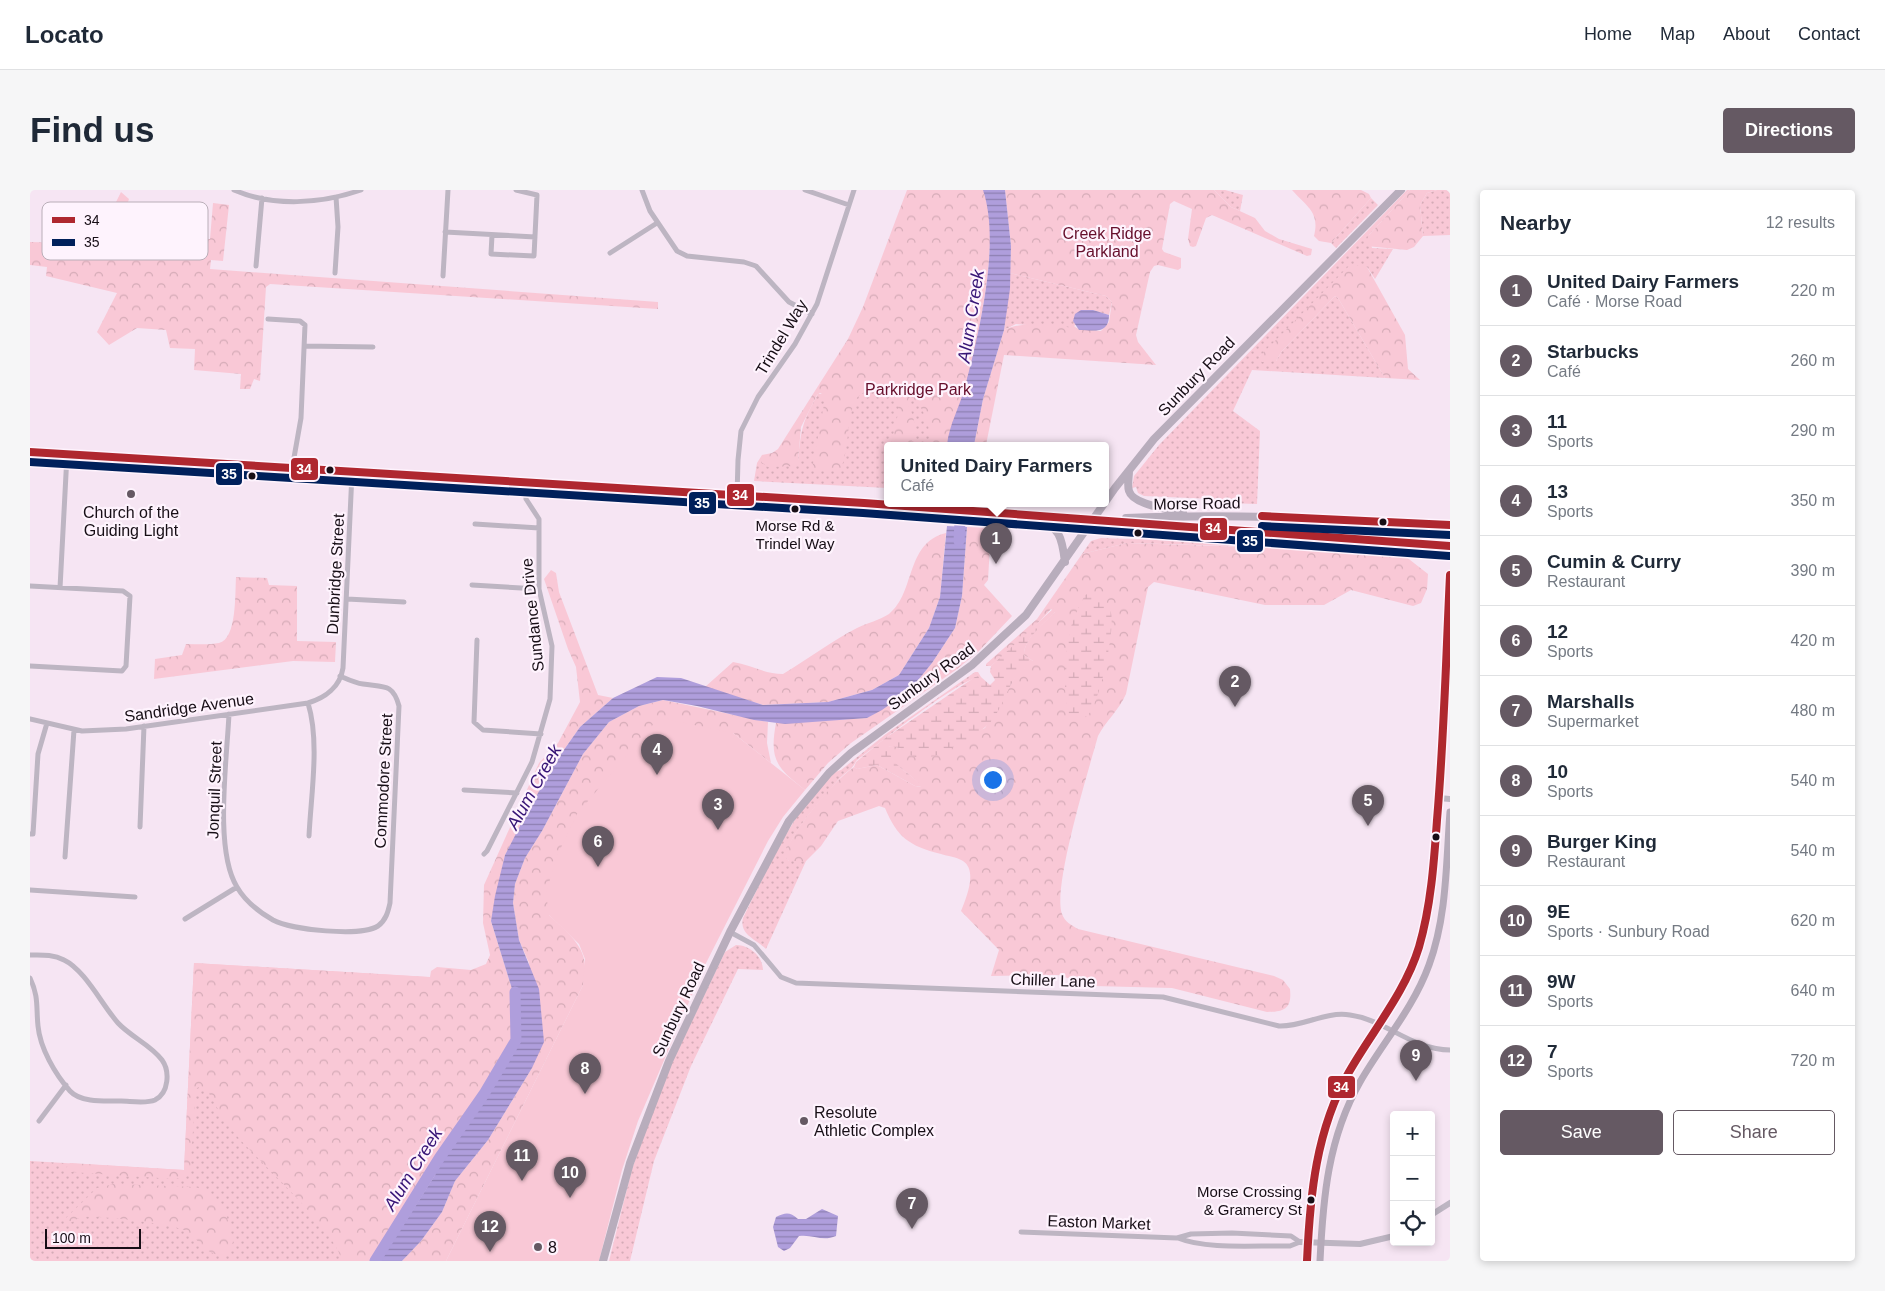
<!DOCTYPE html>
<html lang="en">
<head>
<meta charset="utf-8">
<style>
  body { margin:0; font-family:Helvetica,sans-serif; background:#f6f6f7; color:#1f2937 }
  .controls { position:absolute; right:15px; bottom:15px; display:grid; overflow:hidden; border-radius:5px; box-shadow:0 2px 8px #0003 }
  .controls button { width:45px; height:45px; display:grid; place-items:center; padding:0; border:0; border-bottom:1px solid #e0e1e3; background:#fff; color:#1f2937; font:25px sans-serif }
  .scale { position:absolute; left:15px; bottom:12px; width:96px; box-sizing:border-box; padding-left:5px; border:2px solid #170e16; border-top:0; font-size:14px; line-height:18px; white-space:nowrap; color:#170e16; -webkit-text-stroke:4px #fef3fd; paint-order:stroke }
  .you { position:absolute; left:962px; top:589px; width:18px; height:18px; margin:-12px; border:4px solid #fff; border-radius:50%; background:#1a73e8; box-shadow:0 0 0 8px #1a73e833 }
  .badge { display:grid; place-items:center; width:32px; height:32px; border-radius:50%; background:#655963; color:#fff; font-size:16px; font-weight:700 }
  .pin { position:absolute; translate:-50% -41px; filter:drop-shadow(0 1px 2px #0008) }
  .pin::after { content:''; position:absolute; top:26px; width:18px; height:15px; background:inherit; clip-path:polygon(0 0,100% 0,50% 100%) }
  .popup { position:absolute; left:854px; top:252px; width:225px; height:65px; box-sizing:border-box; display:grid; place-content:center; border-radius:5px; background:#fff; filter:drop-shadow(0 1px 4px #0005); font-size:16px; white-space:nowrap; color:#747a83 }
  .popup b { font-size:19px; color:#1f2937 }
  .popup::after { content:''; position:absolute; left:50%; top:100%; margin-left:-10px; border:10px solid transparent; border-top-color:#fff }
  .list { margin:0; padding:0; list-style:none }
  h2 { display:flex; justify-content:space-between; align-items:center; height:65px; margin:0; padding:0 20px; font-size:21px }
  h2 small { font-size:16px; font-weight:400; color:#747a83 }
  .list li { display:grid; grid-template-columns:32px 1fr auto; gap:15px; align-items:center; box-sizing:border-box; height:70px; padding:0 20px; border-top:1px solid #e0e1e3 }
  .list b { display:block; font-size:19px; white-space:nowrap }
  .list p { margin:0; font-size:16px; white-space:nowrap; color:#747a83 }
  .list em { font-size:16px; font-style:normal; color:#747a83 }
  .actions { display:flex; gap:10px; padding:15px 20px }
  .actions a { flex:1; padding:11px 0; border:1px solid #655963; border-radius:5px; text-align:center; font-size:18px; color:#655963 }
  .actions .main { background:#655963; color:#fff }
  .icon { flex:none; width:28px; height:28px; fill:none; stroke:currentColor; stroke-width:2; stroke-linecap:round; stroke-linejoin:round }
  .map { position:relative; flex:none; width:1420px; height:1071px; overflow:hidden; border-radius:5px }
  header { display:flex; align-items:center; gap:30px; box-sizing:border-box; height:70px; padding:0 25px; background:#fff; border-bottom:1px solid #e0e1e3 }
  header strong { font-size:24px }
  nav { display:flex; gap:28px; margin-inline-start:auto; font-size:18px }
  .intro { display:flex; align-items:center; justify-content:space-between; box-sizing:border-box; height:120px; padding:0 30px }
  h1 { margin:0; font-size:35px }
  .button { padding:12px 22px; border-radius:5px; background:#655963; color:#fff; font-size:18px; font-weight:700 }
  main { display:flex; gap:30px; padding:0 30px }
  aside { flex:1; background:#fff; border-radius:5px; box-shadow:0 2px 8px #0003 }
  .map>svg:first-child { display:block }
  .grass { fill:url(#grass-dots) }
  .forest { fill:url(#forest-crowns) }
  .wetland { fill:url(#wetland-marsh) }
  .garden { fill:#f9c8d6 }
  .water { fill:url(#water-rules) }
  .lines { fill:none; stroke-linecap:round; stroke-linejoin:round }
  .river { stroke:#af9edc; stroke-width:11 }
  .minor { stroke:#bdb5c2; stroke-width:5 }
  .tertiary { stroke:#bdb5c2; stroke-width:6 }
  .secondary { stroke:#b5aab9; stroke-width:7 }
  .primary { stroke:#b8adbc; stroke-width:8 }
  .bus-1-casing { stroke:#fef3fd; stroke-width:11 }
  .bus-2-casing { stroke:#fef3fd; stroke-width:11 }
  .bus-1 { stroke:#af272f; stroke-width:8 }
  .bus-2 { stroke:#00205b; stroke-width:8 }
  .bus-dot { fill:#170e16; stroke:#fef3fd; stroke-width:2 }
  .poi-dot { fill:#655963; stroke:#fef3fd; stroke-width:2 }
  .labels { text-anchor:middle; stroke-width:4.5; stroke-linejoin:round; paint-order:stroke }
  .bus-label { font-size:15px; fill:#170e16; stroke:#fef3fd }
  .park-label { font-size:16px; fill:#660e2b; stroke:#fef3fd }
  .street-label { font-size:16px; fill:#170e16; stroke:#fef3fd }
  .poi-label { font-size:16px; fill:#170e16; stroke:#fef3fd; text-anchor:start }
  .water-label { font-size:18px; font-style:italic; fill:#371476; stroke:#fef3fd }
  .key { fill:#fef3fd; stroke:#b9aeb8; stroke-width:1 }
  .key-label { font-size:14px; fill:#170e16 }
  .line-badge { stroke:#fef3fd; stroke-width:2 }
  .badge-label { font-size:14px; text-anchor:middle; font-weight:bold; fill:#fff }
</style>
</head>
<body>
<header>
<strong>Locato</strong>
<nav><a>Home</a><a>Map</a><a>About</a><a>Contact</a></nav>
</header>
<div class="intro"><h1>Find us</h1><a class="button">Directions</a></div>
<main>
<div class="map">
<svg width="1420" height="1071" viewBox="0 0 1420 1071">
  <defs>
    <pattern id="grass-dots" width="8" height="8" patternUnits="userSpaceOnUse" patternTransform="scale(1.25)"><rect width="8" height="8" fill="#f9c8d6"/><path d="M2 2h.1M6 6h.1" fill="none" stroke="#d5abb7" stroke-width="1.8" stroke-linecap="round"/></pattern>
    <pattern id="forest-crowns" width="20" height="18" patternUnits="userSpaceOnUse" patternTransform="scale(1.25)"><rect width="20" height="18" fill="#f9c8d6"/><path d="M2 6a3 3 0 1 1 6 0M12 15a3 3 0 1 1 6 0" fill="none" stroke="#d5abb7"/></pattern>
    <pattern id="wetland-marsh" width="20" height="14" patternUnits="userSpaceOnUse" patternTransform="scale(1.25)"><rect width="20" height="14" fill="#f9c8d6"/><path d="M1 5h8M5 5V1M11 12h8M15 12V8" fill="none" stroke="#d5abb7"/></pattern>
    <pattern id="water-rules" width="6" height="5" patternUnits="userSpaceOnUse" patternTransform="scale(1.25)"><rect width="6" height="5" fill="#af9edc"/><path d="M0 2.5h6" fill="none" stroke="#8d7fb1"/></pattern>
  </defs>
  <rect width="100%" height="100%" fill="#f6e5f3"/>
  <!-- grass -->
  <path class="grass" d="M893 0H967L934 255H857V298L724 291 727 273 732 265V273L768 271C771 240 772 232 788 204H792Z
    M1184 0H1195L1213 5 1210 21 1201 17Z
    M1377 0H1380L1339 45 1342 58 1363 59 1345 89 1337 77 1229 167 1246 171 1252 161 1305 106 1308 108 1355 188 1222 180 1203 221 1230 241 1227 314 1197 313 1183 309 1114 306 1108 303 1106 297 1102 298 1104 286 1129 255Z
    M1407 0H1417L1420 3V45L1393 46 1390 15 1397 3Z
    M1341 8 1348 15 1306 58 1301 53Z
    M980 83 1076 106 1082 112 1079 125 1063 120 1044 136 1049 140 986 134 974 140Z
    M1071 348 1186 352 1202 356 1097 353 1052 364 1061 351Z
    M945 482H948L951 487C931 487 846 556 826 571 823 579 816 582 810 588 790 611 766 636 755 665L759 671H776L736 759C726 749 709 745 713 728 728 698 780 586 811 580L856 544Z
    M706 755C719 755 733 766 733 780L708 779 661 876 624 971 600 1071H579L602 979 635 887 695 762Z
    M164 773 480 792 345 1071H0V971L154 980Z"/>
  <!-- forest -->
  <path class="forest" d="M877 0H953C971 53 949 143 935 197 930 216 919 235 917 255H901C899 235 897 223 883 208H879L877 213C885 228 887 237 881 254L861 255 869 219 858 197 847 195C841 199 831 203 827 208 816 225 820 260 810 281L782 279 795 209 794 205 790 203 787 205 771 237 768 271 765 276 738 277 732 273V265L742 263 748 259 818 149 833 117Z
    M975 0H1184L1201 17 1225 28 1235 41 1249 49 1282 59 1281 65 1277 66 1182 25 1176 28 1166 56 1163 57 1160 56 1158 49 1162 19 1144 11 1140 14 1132 59 1134 62 1151 68V78L1148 80 1128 75 1124 76 1120 82 1106 145 1108 152 1126 175 974 165 956 255H944L953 209 974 140C1000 127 1042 140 1071 141L1079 132 1082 112 1076 106 980 83 981 56Z
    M1262 0H1331L1339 4 1341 8 1301 53 1289 51 1284 46C1290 22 1277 17 1262 0Z
    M1380 0H1407L1397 3 1390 15 1393 46 1384 57 1377 60 1336 56V51L1339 45Z
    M91 2 99 9 93 28 106 33 107 44 180 49 183 13 199 15 193 71 181 70 180 79 628 112V119L240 94 236 97 230 191 224 189 220 199H210L211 184 164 180 165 159 140 158 136 140 107 138 79 155 67 142 87 103 16 86 17 77 0 75V52L80 54 85 14Z
    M1326 75 1337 77 1375 145 1378 179 1390 190 1355 188 1308 108 1305 106 1252 161 1246 171 1232 172 1229 167 1319 76Z
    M937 337 961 338 958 390 954 395 982 426 949 461 927 479 821 553 798 573 775 600C747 578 739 570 746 533L837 528 880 500 902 473 925 438 932 406Z
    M916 343 910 407 899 438 869 485 842 500 798 512 733 515 675 497 703 472C721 475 735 484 753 484 778 469 802 451 827 438 837 433 850 430 859 424 886 402 875 353 916 343Z
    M1097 353 1246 358 1375 366 1398 384 1397 399 1391 413 1383 416 1321 400 1294 415H1235L1124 392 1118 397 1096 504C1089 520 1076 531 1068 546 1059 579 1022 698 1032 724 1035 732 1041 735 1048 739L1244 786 1253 790 1260 799C1262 818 1255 822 1237 822L1142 798 1063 796 1028 785 961 786 969 760 931 721C936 708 948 681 933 671 927 667 917 666 911 664 879 656 867 647 855 618L849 616 808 631 791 656 776 671H759L754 665C765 638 801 593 824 577L827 579 847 575 885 596 891 597C882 582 860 577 857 557L864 556 871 559 944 543 955 538 987 484 1003 471 994 465C994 448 1014 433 1025 422L1021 419 994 448 961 476H956V474L1007 429 1052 364Z
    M521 380 526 383 529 402 568 505 583 508 550 537 524 574 475 665 461 731 487 815 486 850 454 904 410 967 405 985 372 1037 349 1063 345 1071H312C304 1037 226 970 201 939 192 928 185 913 177 900L170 896 166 899 160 982 156 987 144 989 41 982 35 979 40 973 154 980 164 773 400 787 401 781 407 777 441 780 456 774 460 765 453 733 454 695 509 573 528 553 550 512 546 477 538 459 514 389Z
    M206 387 237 388 239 395 267 396V451L306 452 305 472 263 471 124 489 125 469 152 465 156 454C167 454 179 455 189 453 207 449 205 403 206 387Z
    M633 510 738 532 737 553 741 573 703 543 519 725C542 747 562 760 553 795L416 1071H372L391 1051 412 1022 425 991 458 950 502 878 499 773 489 750 483 713 485 694 495 668 512 641 553 564 579 532 609 516Z
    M84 994 165 997 178 1001 195 1019 203 1052 197 1065C173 1066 173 1052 156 1041 146 1034 66 1025 53 1027 49 1027 46 1030 42 1032L35 1029 67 998Z"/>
  <!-- wetland -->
  <path class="wetland" d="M1060 403 1075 409C1077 414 1080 419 1081 423 1085 441 1070 512 1058 525 1053 530 1046 530 1040 529 1032 501 1034 465 1041 437 1044 426 1050 415 1055 405Z
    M1024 418 1026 421C1015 433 994 448 994 465L1003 471V475C980 481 976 512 963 529 954 542 919 561 904 566 877 574 877 554 858 557 860 576 882 583 892 597L885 596 847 575 827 579 824 577 826 572 854 549 945 487H951L960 495 965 490 960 482 961 476Z"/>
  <!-- garden -->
  <path class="garden" d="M632 524 640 530 703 543 775 600 753 627 738 651 674 777 608 931 592 980 569 1071H416L553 795 555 769 549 754 519 725 516 703 527 666 547 624Z"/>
  <!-- water -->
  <path class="water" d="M953 0H975L981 56 980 99 974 140 953 209 944 255H917C919 235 930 216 935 197 949 143 971 53 953 0Z
    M1051 120H1063L1079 125C1079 145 1063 140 1049 140L1043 131 1045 124Z
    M917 336 937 337 932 406 925 438 902 473 880 500 852 520 837 528 755 534 724 530 667 516 633 510 609 516 579 532 553 564 512 641 495 668 485 694 483 713 489 750 509 799 514 852 502 878 458 950 425 991 412 1022 391 1051 372 1071H345L349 1063 372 1037 405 985 410 967 454 904 486 850 487 815 461 731 465 706 475 665 492 632 524 574 550 537 583 508 627 487 651 488 733 515 798 512 842 500 869 485 899 438 910 407Z
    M792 1019 808 1026 806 1046C792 1052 783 1044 769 1046L760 1058 754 1061 748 1057 743 1037 746 1027C756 1022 760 1022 768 1029H776Z"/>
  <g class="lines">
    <!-- river -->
    <path class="river" d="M929 351 931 313
      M345 1071 410 967 454 904 486 850 485 802"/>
    <!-- minor -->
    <path class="minor" d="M204 0C243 17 291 14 331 0
      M612 0 620 21 647 61 657 66 714 72 726 76 759 112 782 124
      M775 0 819 15
      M415 42 505 47
      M462 45 461 64 504 66 507 5 486 0
      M580 63 627 33
      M226 76 232 8
      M305 83 308 37 306 7
      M413 86 418 0
      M238 129 270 131 275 135 271 228 262 279
      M274 156 343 157
      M707 306 708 270 711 241 728 207 765 154 787 114 824 0
      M445 334 509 338
      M442 395 509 399
      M0 396 93 401 100 406 96 476 92 481 0 476
      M30 398 37 265
      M317 409 374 412
      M447 450 444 532 453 540 511 544
      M278 513C290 552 281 604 279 646
      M199 524C197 569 184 660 207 697 215 711 229 722 243 730 262 740 330 747 348 736 356 730 358 722 360 713L369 516C363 493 353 497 333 494 325 493 317 489 310 486
      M0 529 52 541 96 539 278 513C295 508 310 497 313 478L322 283
      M434 600 487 603
      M110 637 114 536
      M0 644H3L8 564 17 533
      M454 664 457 661 502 572 520 509 522 456 509 399V329L496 309 495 293
      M35 667 44 540
      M0 700 105 707
      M155 729 207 697
      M700 742 724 755 751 787 766 793 1133 807 1249 836C1273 837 1295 821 1320 825 1356 830 1382 860 1420 860
      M0 765C11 765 23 764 34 770 55 780 72 815 88 833 101 847 121 855 132 870 140 881 139 903 125 910 116 914 100 911 91 911 75 911 51 913 40 901 25 884 10 858 8 836 6 817 9 807 0 788
      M9 931 36 895
      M991 1042 1147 1048 1161 1044 1202 1043 1261 1046 1270 1052
      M1148 1048C1177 1060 1227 1055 1260 1056L1270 1052"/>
    <!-- tertiary -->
    <path class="tertiary" d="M1409 608 1420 609
      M1401 1025 1420 1013
      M1270 1052 1330 1054 1364 1046"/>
    <!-- secondary -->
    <path class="secondary" d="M1277 1071C1279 1004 1285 941 1319 882 1343 840 1375 805 1389 757 1399 721 1402 683 1406 645 1414 559 1415 472 1420 385
      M1290 1071C1293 1008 1298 948 1330 892 1353 852 1383 819 1399 775 1417 726 1416 674 1420 622"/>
    <!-- primary -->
    <path class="primary" d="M0 262 834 313 1420 356
      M1099 281C1099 287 1097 295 1099 301 1103 315 1140 319 1153 323
      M1005 328C1030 337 1032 347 1035 372
      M1096 328C1205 323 1312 329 1420 335
      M573 1071 600 973 639 871 700 742 759 631 799 583 821 563 942 475 996 425 1085 298 1124 249 1371 0"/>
    <!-- bus-1 casing -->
    <g class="bus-1-casing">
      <path id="bus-1" d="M0 262 834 313 1420 356
        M1232 326 1420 335
        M1277 1071C1280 1005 1286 940 1319 882 1343 840 1375 803 1389 757 1401 716 1404 672 1407 630 1414 548 1416 467 1420 385"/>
    </g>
    <!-- bus-2 casing -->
    <g class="bus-2-casing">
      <path id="bus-2" d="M0 272 833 323 1419 366
        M1232 336 1420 345"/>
    </g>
    <!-- bus-1 -->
    <use href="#bus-1" class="bus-1"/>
    <!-- bus-2 -->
    <use href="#bus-2" class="bus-2"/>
  </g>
  <!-- markers -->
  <g class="bus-dot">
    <circle cx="300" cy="280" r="4.5"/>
    <circle cx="222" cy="286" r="4.5"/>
    <circle cx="765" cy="319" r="4.5"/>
    <circle cx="1353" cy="332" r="4.5"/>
    <circle cx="1108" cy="343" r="4.5"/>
    <circle cx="1406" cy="647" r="4.5"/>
    <circle cx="1281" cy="1010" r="4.5"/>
  </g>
  <g class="poi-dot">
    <circle cx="101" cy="304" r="5"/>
    <circle cx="774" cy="931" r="5"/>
    <circle cx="508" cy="1057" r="5"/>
  </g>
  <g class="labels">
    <!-- bus labels -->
    <g class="bus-label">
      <text x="765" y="341">Morse Rd &amp;<tspan x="765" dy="18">Trindel Way</tspan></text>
      <text x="1272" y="1007" text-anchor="end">Morse Crossing<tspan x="1272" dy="18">&amp; Gramercy St</tspan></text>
    </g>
    <!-- park labels -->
    <g class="park-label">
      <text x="1077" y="49">Creek Ridge<tspan x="1077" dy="18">Parkland</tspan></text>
      <text x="888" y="205">Parkridge Park</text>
    </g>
    <!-- street labels -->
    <g class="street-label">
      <text transform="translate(751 147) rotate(-59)" y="6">Trindel Way</text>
      <text transform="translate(1166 186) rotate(-46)" y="6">Sunbury Road</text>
      <text transform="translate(1167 313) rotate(-1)" y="6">Morse Road</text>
      <text transform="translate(305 384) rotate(-87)" y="6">Dunbridge Street</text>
      <text transform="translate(502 425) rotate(-96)" y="6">Sundance Drive</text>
      <text transform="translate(901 486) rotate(-36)" y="6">Sunbury Road</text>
      <text transform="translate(159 517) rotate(-8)" y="6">Sandridge Avenue</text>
      <text transform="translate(353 591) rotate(-87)" y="6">Commodore Street</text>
      <text transform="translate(184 600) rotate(-88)" y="6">Jonquil Street</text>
      <text transform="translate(1023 790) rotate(2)" y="6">Chiller Lane</text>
      <text transform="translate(648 819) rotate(-65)" y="6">Sunbury Road</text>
      <text transform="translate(1069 1032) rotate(2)" y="6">Easton Market</text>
    </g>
    <!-- poi labels -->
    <g class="poi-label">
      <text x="101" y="328" text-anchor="middle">Church of the<tspan x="101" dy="18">Guiding Light</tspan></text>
      <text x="784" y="928">Resolute<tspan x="784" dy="18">Athletic Complex</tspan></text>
      <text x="518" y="1063">8</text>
    </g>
    <!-- water labels -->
    <g class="water-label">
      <text transform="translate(941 126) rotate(-81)" y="6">Alum Creek</text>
      <text transform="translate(504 597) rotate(-61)" y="6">Alum Creek</text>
      <text transform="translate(383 979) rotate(-58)" y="6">Alum Creek</text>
    </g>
  </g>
  <!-- legend -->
  <rect x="12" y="12" width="166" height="58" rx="8" class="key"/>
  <rect x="22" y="27" width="23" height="6" fill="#af272f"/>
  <rect x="22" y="49" width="23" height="7" fill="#00205b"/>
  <g class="key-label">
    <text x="54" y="35">34</text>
    <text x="54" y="57">35</text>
  </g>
  <g class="line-badge">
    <rect x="260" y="267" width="29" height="24" rx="5" fill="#af272f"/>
    <rect x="185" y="272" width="28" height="24" rx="5" fill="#00205b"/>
    <rect x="696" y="293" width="29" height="24" rx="5" fill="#af272f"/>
    <rect x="658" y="301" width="29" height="24" rx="5" fill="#00205b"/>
    <rect x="1169" y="327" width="29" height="24" rx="5" fill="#af272f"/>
    <rect x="1206" y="339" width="28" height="24" rx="5" fill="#00205b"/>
    <rect x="1297" y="885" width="29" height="24" rx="5" fill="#af272f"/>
  </g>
  <g class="badge-label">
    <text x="274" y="284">34</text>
    <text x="199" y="289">35</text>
    <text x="710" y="310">34</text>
    <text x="672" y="318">35</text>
    <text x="1183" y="343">34</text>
    <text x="1220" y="356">35</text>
    <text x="1311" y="902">34</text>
  </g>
</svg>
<div class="controls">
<button>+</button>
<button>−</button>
<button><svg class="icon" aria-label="locate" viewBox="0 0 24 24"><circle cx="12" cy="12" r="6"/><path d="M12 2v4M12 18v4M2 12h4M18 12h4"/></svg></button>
</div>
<div class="scale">100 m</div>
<div class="you"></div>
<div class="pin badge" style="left:966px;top:374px">1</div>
<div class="popup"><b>United Dairy Farmers</b>Café</div>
<div class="pin badge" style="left:1205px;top:517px">2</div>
<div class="pin badge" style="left:688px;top:640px">3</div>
<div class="pin badge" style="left:627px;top:585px">4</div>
<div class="pin badge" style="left:1338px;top:636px">5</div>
<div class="pin badge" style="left:568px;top:677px">6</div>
<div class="pin badge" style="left:882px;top:1039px">7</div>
<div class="pin badge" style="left:555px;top:904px">8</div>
<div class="pin badge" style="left:1386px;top:891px">9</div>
<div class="pin badge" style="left:540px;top:1008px">10</div>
<div class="pin badge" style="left:492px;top:991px">11</div>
<div class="pin badge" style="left:460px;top:1062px">12</div>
</div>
<aside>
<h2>Nearby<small>12 results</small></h2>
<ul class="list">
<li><span class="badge">1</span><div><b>United Dairy Farmers</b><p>Café · Morse Road</p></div><em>220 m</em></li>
<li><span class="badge">2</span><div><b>Starbucks</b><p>Café</p></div><em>260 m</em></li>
<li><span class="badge">3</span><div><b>11</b><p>Sports</p></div><em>290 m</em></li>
<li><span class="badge">4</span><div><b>13</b><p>Sports</p></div><em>350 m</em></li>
<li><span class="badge">5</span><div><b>Cumin &amp; Curry</b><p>Restaurant</p></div><em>390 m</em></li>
<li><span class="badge">6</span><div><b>12</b><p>Sports</p></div><em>420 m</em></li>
<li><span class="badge">7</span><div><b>Marshalls</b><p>Supermarket</p></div><em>480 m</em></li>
<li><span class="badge">8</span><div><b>10</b><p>Sports</p></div><em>540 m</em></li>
<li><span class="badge">9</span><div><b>Burger King</b><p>Restaurant</p></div><em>540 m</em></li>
<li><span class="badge">10</span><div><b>9E</b><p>Sports · Sunbury Road</p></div><em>620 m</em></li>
<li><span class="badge">11</span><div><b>9W</b><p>Sports</p></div><em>640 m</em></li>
<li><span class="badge">12</span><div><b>7</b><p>Sports</p></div><em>720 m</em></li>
</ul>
<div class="actions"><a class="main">Save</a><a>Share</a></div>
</aside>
</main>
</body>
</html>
